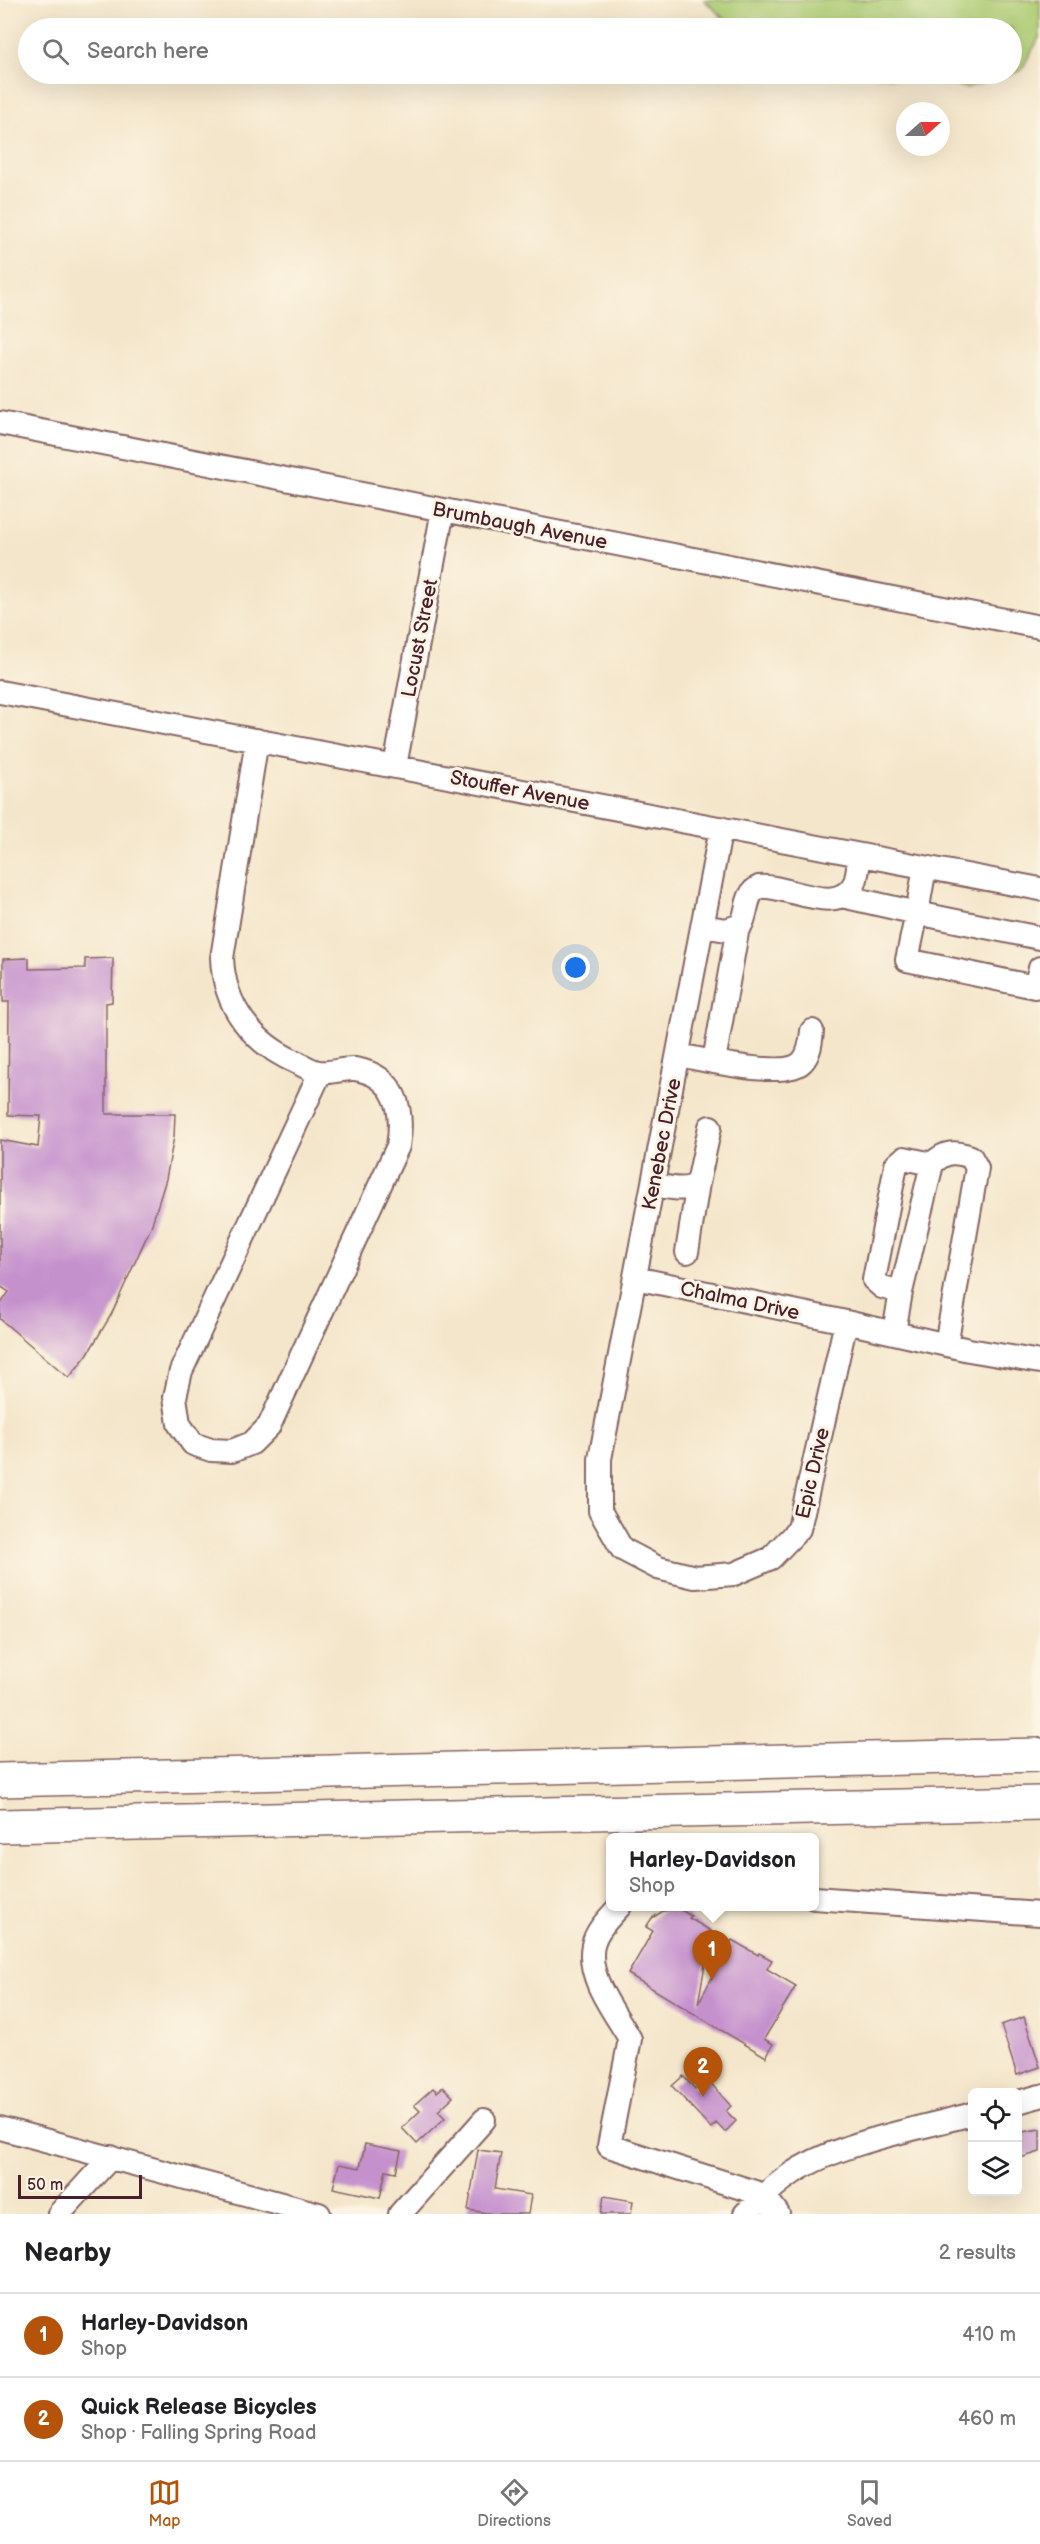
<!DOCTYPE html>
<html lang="en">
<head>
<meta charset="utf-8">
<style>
  body { margin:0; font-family:"Balsamiq Sans",sans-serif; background:#f2f2f2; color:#202124 }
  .controls { position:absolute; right:18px; bottom:18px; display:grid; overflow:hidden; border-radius:9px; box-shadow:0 6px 24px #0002 }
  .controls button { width:54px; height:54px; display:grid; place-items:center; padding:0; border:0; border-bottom:2px solid #e0e0e0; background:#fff; color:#202124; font:30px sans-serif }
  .compass { position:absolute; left:896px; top:102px; width:54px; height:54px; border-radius:50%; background:#fff; box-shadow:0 6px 24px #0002; rotate:69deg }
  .scale { position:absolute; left:18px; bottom:15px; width:124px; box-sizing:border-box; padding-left:6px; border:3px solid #4a1f2b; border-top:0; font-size:16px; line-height:21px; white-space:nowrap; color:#4a1f2b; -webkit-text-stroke:4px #fcf5e5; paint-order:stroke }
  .you { position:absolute; left:576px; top:968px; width:21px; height:21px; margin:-15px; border:4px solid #fff; border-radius:50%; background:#1a73e8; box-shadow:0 0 0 9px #1a73e833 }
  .badge { display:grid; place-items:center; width:39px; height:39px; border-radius:50%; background:#b45309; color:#fff; font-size:20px; font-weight:700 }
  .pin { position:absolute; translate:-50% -50px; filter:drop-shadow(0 2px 3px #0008) }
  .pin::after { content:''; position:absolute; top:32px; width:21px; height:18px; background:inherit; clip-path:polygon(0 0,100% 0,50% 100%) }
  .popup { position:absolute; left:606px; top:1833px; width:213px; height:78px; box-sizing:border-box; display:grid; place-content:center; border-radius:9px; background:#fff; filter:drop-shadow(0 2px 4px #0005); font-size:20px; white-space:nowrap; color:#757577 }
  .popup b { font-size:22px; color:#202124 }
  .popup::after { content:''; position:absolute; left:50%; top:100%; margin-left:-12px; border:12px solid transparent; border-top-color:#fff }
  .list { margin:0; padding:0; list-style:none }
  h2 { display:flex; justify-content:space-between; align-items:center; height:78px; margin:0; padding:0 24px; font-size:26px }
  h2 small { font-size:20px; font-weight:400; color:#757577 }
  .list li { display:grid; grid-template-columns:39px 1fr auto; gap:18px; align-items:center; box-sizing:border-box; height:84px; padding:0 24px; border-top:2px solid #e0e0e0 }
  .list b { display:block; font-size:22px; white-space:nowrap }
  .list p { margin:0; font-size:20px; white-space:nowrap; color:#757577 }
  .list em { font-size:20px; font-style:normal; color:#757577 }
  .icon { flex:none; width:33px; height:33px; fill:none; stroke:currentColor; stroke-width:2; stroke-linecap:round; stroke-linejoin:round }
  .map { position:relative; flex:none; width:1040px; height:2214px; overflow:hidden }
  .search { position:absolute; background:#fff; box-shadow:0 6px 24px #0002; left:18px; right:18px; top:18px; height:66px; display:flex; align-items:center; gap:15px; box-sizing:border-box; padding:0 21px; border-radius:33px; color:#757577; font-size:22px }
  .sheet { height:246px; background:#fff }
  nav { display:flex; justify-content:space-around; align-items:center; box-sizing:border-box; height:84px; border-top:2px solid #e0e0e0; background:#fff; font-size:16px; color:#757577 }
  nav a { display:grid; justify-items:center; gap:3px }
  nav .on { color:#b45309 }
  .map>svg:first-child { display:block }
  .green { fill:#aecd75; stroke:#7c7650; stroke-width:1.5 }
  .building { fill:#c591cd }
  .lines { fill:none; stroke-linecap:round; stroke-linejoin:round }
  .minor-casing { stroke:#866563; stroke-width:26 }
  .highway-casing { stroke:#866563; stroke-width:36 }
  .minor { stroke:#fff; stroke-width:22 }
  .highway { stroke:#fff; stroke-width:33 }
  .labels { text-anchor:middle; stroke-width:6; stroke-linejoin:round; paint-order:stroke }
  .street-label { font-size:20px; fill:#4a1f2b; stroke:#fcf5e5 }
</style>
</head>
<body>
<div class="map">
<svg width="1040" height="2214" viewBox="0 0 1040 2214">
  <rect width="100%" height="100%" fill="#fcf5e5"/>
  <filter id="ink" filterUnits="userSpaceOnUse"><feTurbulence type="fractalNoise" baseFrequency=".0167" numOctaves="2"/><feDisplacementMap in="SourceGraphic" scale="12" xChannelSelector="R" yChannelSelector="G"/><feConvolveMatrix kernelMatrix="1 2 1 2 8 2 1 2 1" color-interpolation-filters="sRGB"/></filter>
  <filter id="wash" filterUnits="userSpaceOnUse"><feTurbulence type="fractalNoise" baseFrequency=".008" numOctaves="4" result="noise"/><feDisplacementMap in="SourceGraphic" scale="24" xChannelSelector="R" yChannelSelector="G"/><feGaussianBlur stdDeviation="1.35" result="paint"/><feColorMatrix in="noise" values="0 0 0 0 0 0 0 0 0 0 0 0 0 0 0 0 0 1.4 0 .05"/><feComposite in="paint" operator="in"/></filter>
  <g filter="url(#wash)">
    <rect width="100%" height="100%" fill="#f4e6cb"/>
    <!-- green -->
    <path class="green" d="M704 0H1040V36L1021 71 967 88 871 74H1012V28H734Z"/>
    <g id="blocks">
      <!-- building -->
      <path class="building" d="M29 958V969L85 968V959L113 958 112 1002 106 1003V1114H175L174 1137 166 1179 151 1227 111 1315 87 1355 69 1378 0 1319V1305L9 1292 0 1286V1140L38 1147 41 1116 8 1115 9 1002H3V959Z
        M679 1909 691 1916 689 1918 711 1931 698 2004 732 1940 758 1955 759 1953 772 1960 767 1969 796 1986 764 2039 773 2044 766 2057 628 1974 653 1931 646 1927 652 1918 663 1911Z
        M1024 2017 1040 2067 1017 2075 1001 2025Z
        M683 2076 695 2089 706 2078 731 2106 726 2111 736 2121 725 2132 716 2123 711 2128 672 2086Z
        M443 2087 453 2097 438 2111 445 2118 417 2144 402 2128 420 2111 414 2105 433 2088 437 2092Z
        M1040 2129V2152L1017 2159V2133Z
        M365 2144 401 2151 396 2172 386 2170 380 2198 333 2188 339 2164 360 2168Z
        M478 2150 501 2153 495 2189 531 2195 528 2214H494L468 2210Z
        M604 2196 633 2201 631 2214H601Z"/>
    </g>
  </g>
  <g filter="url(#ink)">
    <use href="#blocks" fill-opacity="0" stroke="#866563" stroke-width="1.5"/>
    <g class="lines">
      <!-- minor casing -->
      <g class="minor-casing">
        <path id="minor" d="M0 423 1040 627
          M0 692 1040 889
          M257 740 222 958C224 1007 253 1044 298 1063 304 1066 312 1071 319 1072 330 1074 343 1068 355 1069 397 1076 404 1111 398 1146L269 1426 252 1443 232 1451 211 1450 193 1444 179 1424 175 1397 181 1371 320 1073
          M395 766 443 510
          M721 828 600 1459V1511L622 1549 658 1568 695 1577 734 1574 771 1558 799 1529 846 1322 969 1350 1040 1362
          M925 867 917 913 1040 938
          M842 896 917 913 907 960 1035 987 1040 968
          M703 926 726 930 741 925C748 913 745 893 759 887 787 884 839 918 855 882 858 874 858 863 860 855
          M678 1055C703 1059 785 1080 802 1062 810 1054 811 1041 812 1031
          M714 1061 738 927
          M653 1185C668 1187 686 1193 698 1183L710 1127
          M687 1252 698 1183
          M635 1278 846 1322
          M901 1292 882 1287 874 1280 896 1165 904 1158 932 1164
          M894 1332 901 1292 932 1164C945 1151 955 1151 971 1157L977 1168 946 1345
          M814 1898 1040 1914
          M620 1906C610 1917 596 1930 593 1945 586 1978 615 2012 630 2039L609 2146 764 2195 778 2214
          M1018 2102 1040 2096
          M0 2128 319 2214
          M59 2214 111 2157
          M400 2214 484 2120
          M745 2214C760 2199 776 2184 794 2172 842 2142 917 2129 972 2114"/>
      </g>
      <!-- highway casing -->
      <g class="highway-casing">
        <path id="highway" d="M0 1780 1040 1755
          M0 1826 1040 1803"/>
      </g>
      <!-- minor -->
      <use href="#minor" class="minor"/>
      <!-- highway -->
      <use href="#highway" class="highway"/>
    </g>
  </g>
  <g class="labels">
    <!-- street labels -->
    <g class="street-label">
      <text transform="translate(520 525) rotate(11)" y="7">Brumbaugh Avenue</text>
      <text transform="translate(419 638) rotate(-79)" y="7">Locust Street</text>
      <text transform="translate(520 790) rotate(11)" y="7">Stouffer Avenue</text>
      <text transform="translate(661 1144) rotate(-79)" y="7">Kenebec Drive</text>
      <text transform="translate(740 1300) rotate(12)" y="7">Chalma Drive</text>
      <text transform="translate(812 1473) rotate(-77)" y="7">Epic Drive</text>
    </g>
  </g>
</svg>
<div class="controls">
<button><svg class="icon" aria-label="locate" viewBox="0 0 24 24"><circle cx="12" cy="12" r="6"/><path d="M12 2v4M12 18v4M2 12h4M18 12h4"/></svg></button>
<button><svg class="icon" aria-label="layers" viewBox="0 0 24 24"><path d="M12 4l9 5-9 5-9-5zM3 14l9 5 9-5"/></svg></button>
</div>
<svg class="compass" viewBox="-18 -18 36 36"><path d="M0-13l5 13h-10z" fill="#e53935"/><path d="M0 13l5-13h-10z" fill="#757577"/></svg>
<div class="scale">50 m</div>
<div class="you"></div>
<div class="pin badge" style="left:712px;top:1980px">1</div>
<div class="popup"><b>Harley-Davidson</b>Shop</div>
<div class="pin badge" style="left:703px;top:2097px">2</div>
<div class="search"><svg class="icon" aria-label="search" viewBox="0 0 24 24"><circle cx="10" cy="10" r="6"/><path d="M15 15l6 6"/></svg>Search here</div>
</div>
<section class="sheet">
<h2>Nearby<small>2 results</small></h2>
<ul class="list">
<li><span class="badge">1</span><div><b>Harley-Davidson</b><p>Shop</p></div><em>410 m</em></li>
<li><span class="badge">2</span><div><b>Quick Release Bicycles</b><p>Shop · Falling Spring Road</p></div><em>460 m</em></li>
</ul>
</section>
<nav>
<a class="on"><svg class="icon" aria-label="map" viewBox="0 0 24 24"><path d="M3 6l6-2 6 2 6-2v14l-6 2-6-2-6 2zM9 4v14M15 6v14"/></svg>Map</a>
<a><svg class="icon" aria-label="directions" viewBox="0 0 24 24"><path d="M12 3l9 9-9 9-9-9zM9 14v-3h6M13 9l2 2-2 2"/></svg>Directions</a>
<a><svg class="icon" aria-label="saved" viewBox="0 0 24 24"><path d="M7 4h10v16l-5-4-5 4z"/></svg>Saved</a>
</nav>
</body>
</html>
